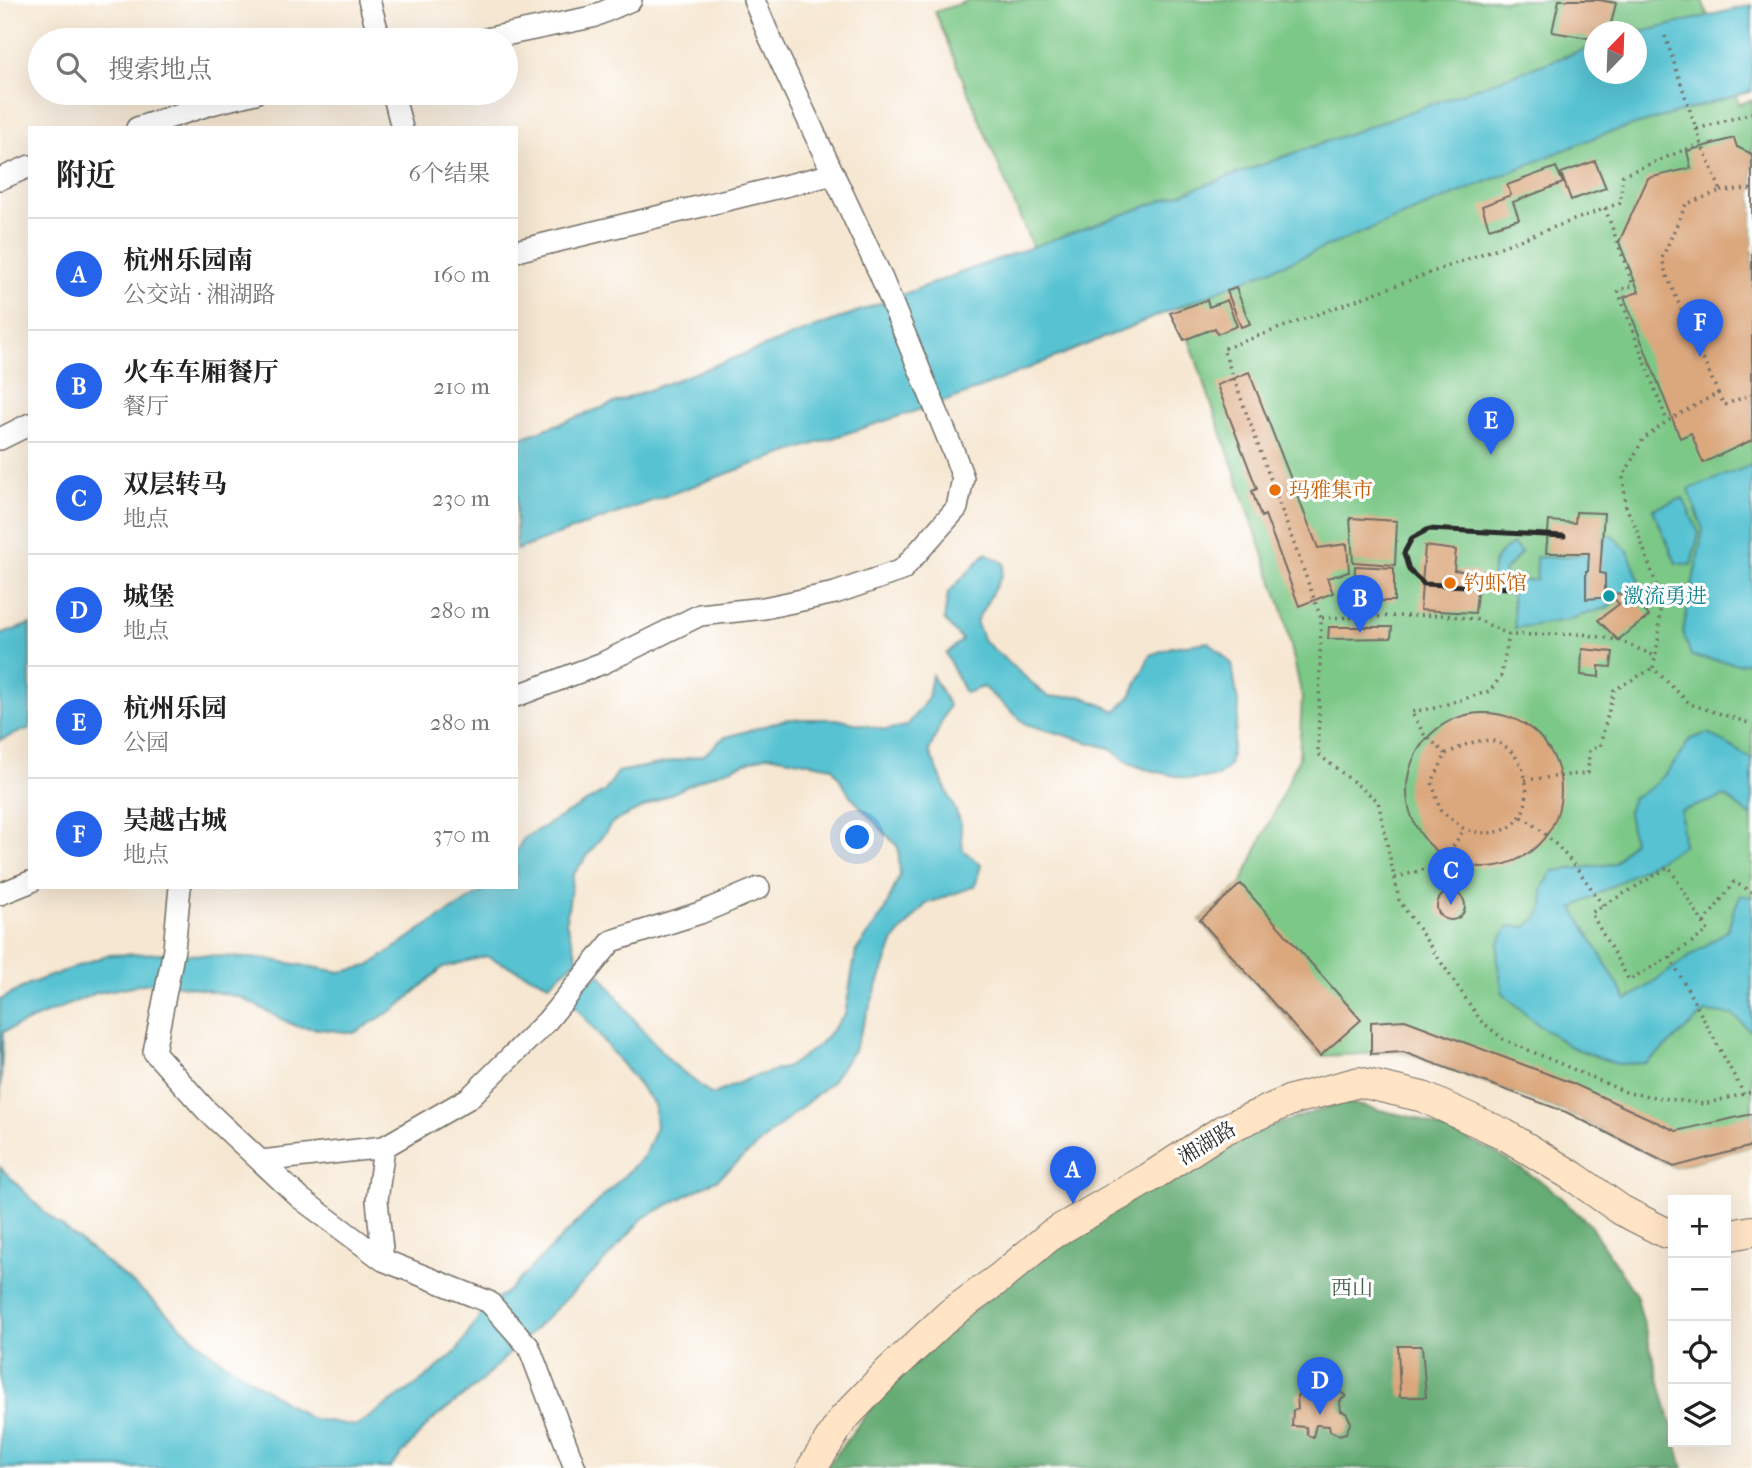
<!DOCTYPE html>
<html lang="zh">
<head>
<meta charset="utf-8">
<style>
  body { margin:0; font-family:"IM FELL French Canon","Noto Serif SC",serif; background:#f2f2f2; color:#222 }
  .controls { position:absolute; right:21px; bottom:21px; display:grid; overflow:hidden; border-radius:0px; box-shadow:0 7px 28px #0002 }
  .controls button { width:63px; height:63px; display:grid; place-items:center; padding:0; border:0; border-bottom:2px solid #e0e0e0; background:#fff; color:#222; font:35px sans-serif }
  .compass { position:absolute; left:1584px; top:21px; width:63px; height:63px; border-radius:50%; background:#fff; box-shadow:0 7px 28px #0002; rotate:23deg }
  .you { position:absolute; left:858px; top:838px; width:24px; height:24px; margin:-18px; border:5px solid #fff; border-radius:50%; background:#1a73e8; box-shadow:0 0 0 10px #1a73e833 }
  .badge { display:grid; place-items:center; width:46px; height:46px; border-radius:50%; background:#2563eb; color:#fff; font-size:23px; font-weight:700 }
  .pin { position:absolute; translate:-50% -58px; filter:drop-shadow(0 2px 4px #0008) }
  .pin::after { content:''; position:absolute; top:37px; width:24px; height:21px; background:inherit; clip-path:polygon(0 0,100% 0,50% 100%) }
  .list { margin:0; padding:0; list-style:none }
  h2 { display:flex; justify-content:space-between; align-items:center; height:91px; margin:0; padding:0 28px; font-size:30px }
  h2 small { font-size:23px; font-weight:400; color:#767676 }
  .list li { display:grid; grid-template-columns:46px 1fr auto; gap:21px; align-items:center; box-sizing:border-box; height:112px; padding:0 28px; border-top:2px solid #e0e0e0 }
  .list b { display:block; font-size:26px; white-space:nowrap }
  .list p { margin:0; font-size:23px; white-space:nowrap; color:#767676 }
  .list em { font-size:23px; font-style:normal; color:#767676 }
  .icon { flex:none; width:38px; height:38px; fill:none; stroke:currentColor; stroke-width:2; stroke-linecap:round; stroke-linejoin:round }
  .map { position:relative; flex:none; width:1752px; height:1468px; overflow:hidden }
  .search { position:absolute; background:#fff; box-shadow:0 7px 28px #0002; left:28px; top:28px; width:490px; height:77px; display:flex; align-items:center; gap:18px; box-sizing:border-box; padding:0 24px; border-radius:38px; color:#767676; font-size:26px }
  .panel { position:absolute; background:#fff; box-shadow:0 7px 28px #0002; left:28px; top:126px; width:490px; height:763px; border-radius:0px }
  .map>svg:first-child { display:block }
  .green { fill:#7cc887; stroke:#547a59; stroke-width:2; fill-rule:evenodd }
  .forest { fill:#65ac74; stroke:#486c50; stroke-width:2 }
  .water { fill:#57c2d2; stroke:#41767e; stroke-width:2 }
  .building { fill:#dba87e }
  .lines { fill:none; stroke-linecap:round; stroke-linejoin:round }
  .street-casing { stroke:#726d65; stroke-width:24 }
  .secondary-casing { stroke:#726d65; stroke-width:32 }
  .path { stroke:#726d65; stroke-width:3.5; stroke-dasharray:2 5; stroke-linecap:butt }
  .street { stroke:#fff; stroke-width:21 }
  .secondary { stroke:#ffe4c6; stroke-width:30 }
  .rail { stroke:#2b2b2b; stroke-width:5 }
  .food-dot { fill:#e8710a; stroke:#fff; stroke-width:2.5 }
  .culture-dot { fill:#0f9aa8; stroke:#fff; stroke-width:2.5 }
  .labels { text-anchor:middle; stroke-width:6; stroke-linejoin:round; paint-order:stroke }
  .food-label { font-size:21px; fill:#c56008; stroke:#fff; text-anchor:start }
  .culture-label { font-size:21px; fill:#0d838f; stroke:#fff; text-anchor:start }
  .street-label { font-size:21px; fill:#2b2b2b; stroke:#fff }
  .park-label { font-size:21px; fill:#47624b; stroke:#fff }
</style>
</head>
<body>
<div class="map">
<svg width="1752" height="1468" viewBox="0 0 1752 1468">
  <rect width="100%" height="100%" fill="#fff"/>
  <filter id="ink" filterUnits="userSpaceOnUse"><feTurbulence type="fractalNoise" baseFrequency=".0143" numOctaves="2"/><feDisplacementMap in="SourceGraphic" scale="14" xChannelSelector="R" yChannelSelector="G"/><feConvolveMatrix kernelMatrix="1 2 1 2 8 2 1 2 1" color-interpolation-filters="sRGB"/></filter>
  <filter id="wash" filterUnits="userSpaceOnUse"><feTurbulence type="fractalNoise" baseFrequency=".00686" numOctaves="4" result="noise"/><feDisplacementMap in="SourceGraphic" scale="28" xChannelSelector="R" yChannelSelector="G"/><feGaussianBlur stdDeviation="1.57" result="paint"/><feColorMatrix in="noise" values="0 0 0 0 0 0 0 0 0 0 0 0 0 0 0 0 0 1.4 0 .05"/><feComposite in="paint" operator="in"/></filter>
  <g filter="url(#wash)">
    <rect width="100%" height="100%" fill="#f6e7d2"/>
    <!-- green -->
    <path class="green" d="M970 0H1702L1739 104 1752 100V1146L1674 1167 1566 1112 1403 1052 1320 1056 1200 920 1241 884 1299 758 1302 697 1284 614 1161 258 1053 297 935 12ZM1594 32H1636V74H1594Z"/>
    <!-- forest -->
    <path class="forest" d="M1343 1102 1416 1118 1491 1150 1548 1186 1589 1224 1636 1295 1673 1431V1442H1676L1683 1468H825L874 1405 945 1333 1056 1245 1233 1139Z"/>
    <!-- water -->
    <path class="water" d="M1752 5V91L1601 135 958 397 762 461 516 550V440L976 267 1594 46V74H1636L1637 33Z
      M1752 465V662L1739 664 1691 656 1683 632 1703 530 1689 489Z
      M1683 498 1699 533 1691 565 1676 563 1653 509Z
      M1607 536H1612L1628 551 1639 580 1608 607 1567 620 1515 628 1512 595 1494 588C1489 568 1495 553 1513 544L1521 553 1504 571 1507 582 1537 580 1536 557C1558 558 1596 557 1607 536Z
      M986 553 1004 563 1002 575 976 622 984 641 1048 697 1081 696 1116 711 1131 696 1150 655 1172 647 1209 642 1232 664 1239 710 1229 766 1217 777 1189 779 1145 769 1129 763 1112 749 1026 724 983 687 965 693 946 654 962 640 944 620 948 593Z
      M30 624V728L0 740V635Z
      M932 675 949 705 929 751 960 821 963 850 981 865 975 886 926 904 894 940 854 1050 831 1082 718 1179 643 1218 601 1265 476 1386 430 1422 390 1468H0V1167L44 1212 142 1291 212 1354 309 1418 356 1426 423 1380 456 1352 483 1311 509 1290 644 1156 656 1127 654 1104 568 997 600 974 640 1027 672 1063 712 1095 752 1077 788 1067 820 1044 845 1015 856 951 884 912 900 874 898 847 851 797 832 767 768 755 704 778 613 822 573 875 566 922 578 959 549 984 486 956 442 968 398 1007 354 1033 295 1026 240 997 159 981 96 993 3 1032 0 1101V1000L29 984 107 955 167 953 266 959 341 972 369 966 420 930 489 887H516V851L524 838 605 791 618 772 704 755 723 738 788 719H837L885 730 907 726 928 698Z
      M1708 733 1752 759V817L1725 796 1681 811 1683 846 1573 908 1627 1000 1728 930 1734 909 1741 895 1752 897V1032L1733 1015 1706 1012 1647 1063 1616 1064 1569 1046 1536 1023 1503 993 1497 961 1499 942 1509 926 1526 927 1538 917 1544 906 1542 889 1553 871 1614 864 1633 841 1628 812 1633 797C1657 790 1677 761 1690 739Z"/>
    <g id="blocks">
      <!-- building -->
      <path class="building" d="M1559 0H1599L1616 3 1609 32H1594V39L1552 32Z
        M1734 138 1737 147 1752 154V440L1703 463 1691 433 1680 438 1624 297 1639 292 1619 242 1648 178 1691 168 1687 151Z
        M1595 161 1606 188 1571 200 1561 173Z
        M1556 167 1563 183 1513 202 1519 219 1489 228 1482 206 1511 195 1507 185Z
        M1236 288 1250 324 1241 327 1227 291Z
        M1207 300 1209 307 1227 300 1237 326 1217 334 1215 328 1184 340 1170 313Z
        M1249 372 1318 548 1347 544 1349 572 1327 578 1333 593 1299 606 1265 515 1261 517 1252 491 1257 489 1217 385Z
        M1576 512 1604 513 1600 573 1605 574V593L1631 594 1649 616 1618 640 1598 620 1619 604 1613 597 1586 599V571H1588L1589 553H1546L1549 521 1575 523Z
        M1350 518 1397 521 1395 565 1353 562Z
        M1425 546 1456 550 1454 570 1479 573 1475 613 1420 610Z
        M1355 566 1394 568V601H1354Z
        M1329 627H1392L1391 638 1328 639Z
        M1582 649 1613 652 1611 667 1599 666V677L1581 675Z
        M1407 790a77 77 0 1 1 154 0a77 77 0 1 1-154 0Z
        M1241 884 1361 1020 1320 1056 1200 920Z
        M1437 906a14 14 0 1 1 28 0a14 14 0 1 1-28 0Z
        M1405 1020 1572 1083 1676 1131 1752 1114V1146L1674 1167 1566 1112 1403 1052 1371 1054V1022Z
        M1398 1346H1422L1426 1397H1400Z
        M1338 1390 1346 1396 1340 1401 1341 1411 1346 1413 1351 1422 1346 1433 1339 1435 1330 1431 1329 1426 1316 1425 1313 1437 1307 1435 1306 1427 1292 1426 1293 1410 1298 1409 1297 1396 1301 1391 1307 1395H1334Z"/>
    </g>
  </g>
  <g filter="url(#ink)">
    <use href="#blocks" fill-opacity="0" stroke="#726d65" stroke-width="2"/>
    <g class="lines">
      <!-- street casing -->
      <g class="street-casing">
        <path id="street" d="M369 0 380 40
          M481 40 592 17 631 0
          M393 93 402 128
          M137 128 211 104 255 93
          M0 179 30 166
          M516 251 834 174
          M0 439 30 424
          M516 696 603 663 700 615 764 608 835 593 902 570 957 508 963 478 954 453 880 274 769 36 754 0
          M180 887 174 949 154 1052 206 1110 300 1198 383 1260 489 1302 529 1347 575 1468
          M0 894 30 882
          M261 1161 384 1147 469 1098 547 1021 612 941 700 913 759 888
          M383 1260 377 1200 384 1147"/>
      </g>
      <!-- secondary casing -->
      <g class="secondary-casing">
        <path id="secondary" d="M1726 1236 1752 1231
          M812 1468 843 1419 887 1373 950 1314 1001 1277 1052 1234 1149 1178 1223 1130 1291 1100 1359 1082 1423 1097 1504 1134 1574 1177 1621 1210 1666 1233 1673 1234"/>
      </g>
      <!-- path -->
      <path class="path" d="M1665 36 1701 143 1721 191 1686 204 1662 258 1666 274 1718 393 1672 418 1643 439 1623 477 1626 507 1637 530 1661 598 1658 643 1653 668 1690 704 1752 724
        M1697 129 1752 113
        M1701 143 1623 175 1620 203 1223 349 1321 618 1318 754 1378 801 1399 900 1481 1021 1503 1039 1628 1093 1704 1104 1752 1092
        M1721 191 1749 189 1752 191
        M1605 208 1633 285 1618 291 1667 421
        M1718 393 1724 405 1752 394
        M1322 618 1444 615 1479 620 1509 635 1582 634 1618 640 1655 656
        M1446 754C1459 748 1476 738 1492 741 1539 750 1546 854 1464 829
        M1525 780 1588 773 1589 751 1600 746 1614 690 1653 668
        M1522 817C1557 839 1580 871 1603 906
        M1395 878 1442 864 1464 829 1440 810 1432 782 1446 754 1424 734 1411 712 1434 708 1490 691 1501 676 1509 635
        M1704 923 1734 882 1752 892
        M1670 957 1629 980 1591 913 1669 867 1708 931 1670 957 1744 1094"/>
      <!-- street -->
      <use href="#street" class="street"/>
      <!-- secondary -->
      <use href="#secondary" class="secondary"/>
      <!-- rail -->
      <path class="rail" d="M1510 588 1424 584 1409 570 1404 553 1412 538 1429 529 1564 536"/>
    </g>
  </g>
  <!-- markers -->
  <g class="food-dot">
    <circle cx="1275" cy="490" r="7"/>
    <circle cx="1450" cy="583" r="7"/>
  </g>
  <circle class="culture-dot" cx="1609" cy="596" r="7"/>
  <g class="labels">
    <!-- food labels -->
    <g class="food-label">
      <text x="1289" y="497">玛雅集市</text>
      <text x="1464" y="590">钓虾馆</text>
    </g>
    <!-- culture labels -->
    <g class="culture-label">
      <text x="1623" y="603">激流勇进</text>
    </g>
    <!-- street labels -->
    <g class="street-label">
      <text transform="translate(1207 1143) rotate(-31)" y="7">湘湖路</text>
    </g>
    <!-- park labels -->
    <g class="park-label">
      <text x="1352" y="1295">西山</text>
    </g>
  </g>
</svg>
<div class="controls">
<button>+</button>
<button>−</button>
<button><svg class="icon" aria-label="locate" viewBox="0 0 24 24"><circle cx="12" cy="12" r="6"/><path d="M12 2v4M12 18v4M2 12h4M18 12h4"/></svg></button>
<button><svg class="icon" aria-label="layers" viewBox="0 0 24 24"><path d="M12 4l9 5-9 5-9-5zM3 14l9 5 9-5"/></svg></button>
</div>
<svg class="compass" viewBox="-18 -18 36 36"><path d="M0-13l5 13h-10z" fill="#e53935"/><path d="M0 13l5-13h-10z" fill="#767676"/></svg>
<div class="you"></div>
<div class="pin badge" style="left:1073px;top:1204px">A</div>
<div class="pin badge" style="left:1360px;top:633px">B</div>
<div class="pin badge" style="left:1451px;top:905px">C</div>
<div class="pin badge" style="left:1320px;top:1415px">D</div>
<div class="pin badge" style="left:1491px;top:455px">E</div>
<div class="pin badge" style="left:1700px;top:357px">F</div>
<div class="search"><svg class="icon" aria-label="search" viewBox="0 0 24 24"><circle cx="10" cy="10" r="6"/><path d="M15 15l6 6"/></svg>搜索地点</div>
<section class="panel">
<h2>附近<small>6个结果</small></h2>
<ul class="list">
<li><span class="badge">A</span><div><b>杭州乐园南</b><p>公交站 · 湘湖路</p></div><em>160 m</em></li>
<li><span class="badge">B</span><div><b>火车车厢餐厅</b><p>餐厅</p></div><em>210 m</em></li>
<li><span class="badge">C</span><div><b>双层转马</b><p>地点</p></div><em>230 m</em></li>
<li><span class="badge">D</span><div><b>城堡</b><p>地点</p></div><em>280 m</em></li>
<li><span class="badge">E</span><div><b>杭州乐园</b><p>公园</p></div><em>280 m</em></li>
<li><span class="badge">F</span><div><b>吴越古城</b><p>地点</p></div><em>370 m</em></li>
</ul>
</section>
</div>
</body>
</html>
